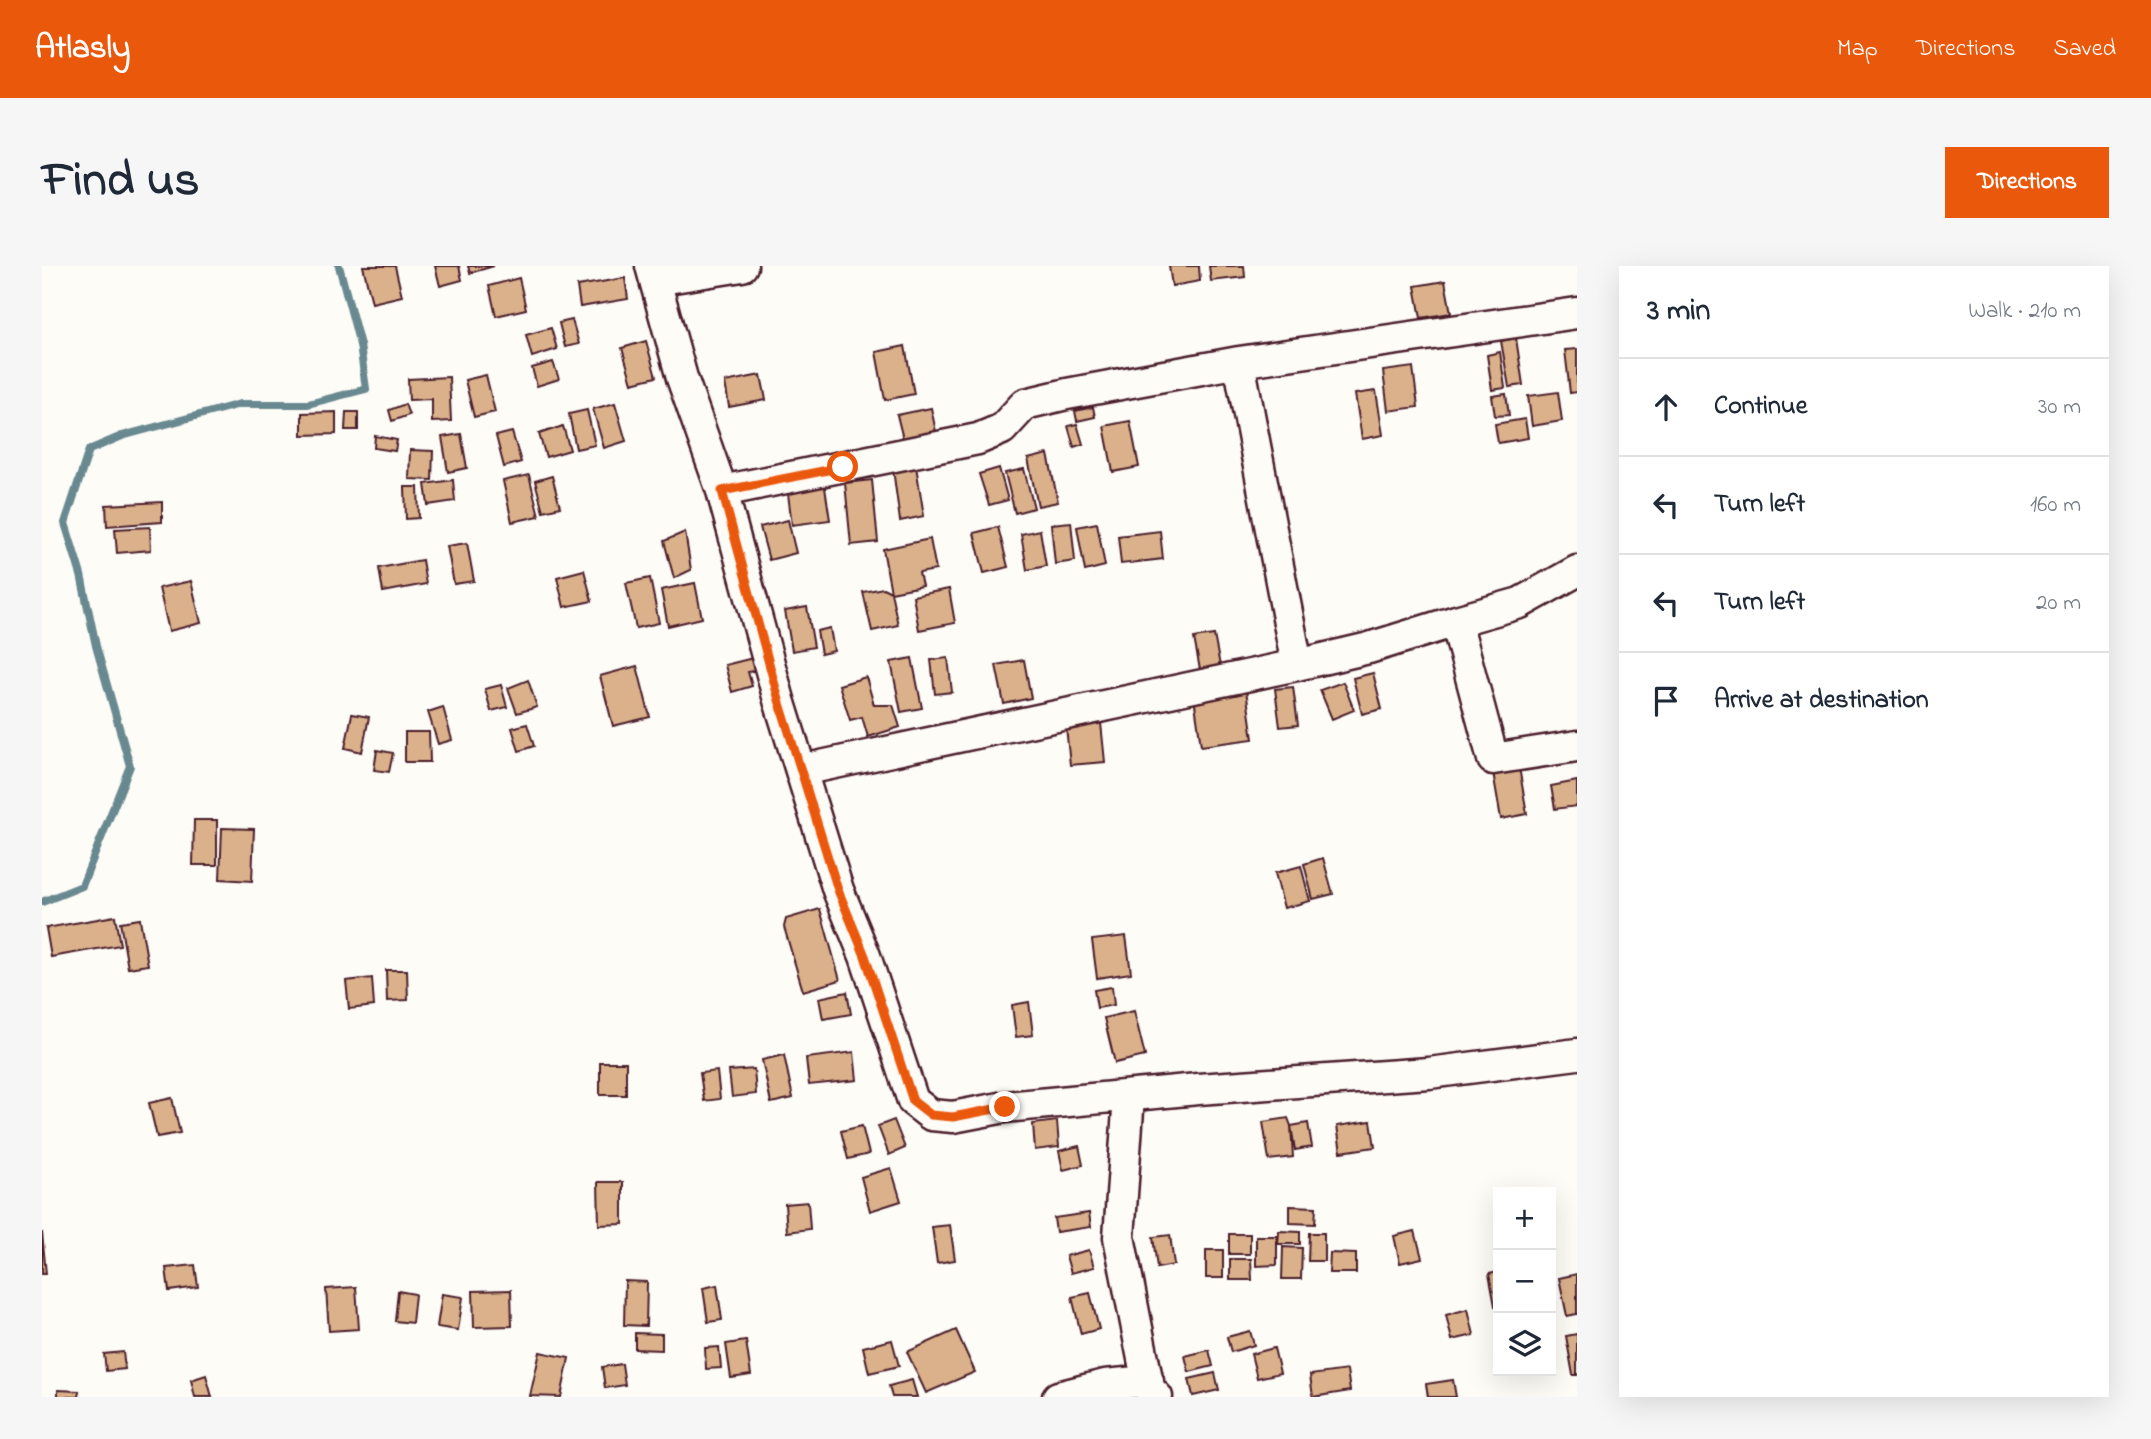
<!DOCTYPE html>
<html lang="en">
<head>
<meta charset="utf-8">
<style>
  body { margin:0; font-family:"Indie Flower",sans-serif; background:#f6f6f7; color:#1f2937 }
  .controls { position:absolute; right:21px; bottom:21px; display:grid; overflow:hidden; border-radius:0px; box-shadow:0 7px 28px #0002 }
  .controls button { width:63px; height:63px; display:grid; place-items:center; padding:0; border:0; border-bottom:2px solid #e0e1e3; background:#fff; color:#1f2937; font:35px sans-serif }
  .stop { position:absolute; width:21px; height:21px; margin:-16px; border:5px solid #ea580c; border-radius:50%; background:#fff }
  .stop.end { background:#ea580c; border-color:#fff; box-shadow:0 2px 7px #0008 }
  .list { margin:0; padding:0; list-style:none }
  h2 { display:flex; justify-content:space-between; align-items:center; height:91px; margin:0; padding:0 28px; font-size:30px }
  h2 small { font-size:23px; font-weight:400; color:#747a83 }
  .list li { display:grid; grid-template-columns:46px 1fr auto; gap:21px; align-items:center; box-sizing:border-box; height:98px; padding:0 28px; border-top:2px solid #e0e1e3 }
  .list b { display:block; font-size:26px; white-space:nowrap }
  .list em { font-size:23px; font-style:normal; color:#747a83 }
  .icon { flex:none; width:38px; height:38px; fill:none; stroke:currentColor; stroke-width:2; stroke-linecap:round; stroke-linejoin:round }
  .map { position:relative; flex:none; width:1535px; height:1131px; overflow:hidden; border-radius:0px }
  header { display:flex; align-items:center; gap:42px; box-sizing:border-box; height:98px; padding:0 35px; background:#ea580c; color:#fff }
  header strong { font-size:33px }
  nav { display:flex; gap:38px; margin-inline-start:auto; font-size:24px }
  .intro { display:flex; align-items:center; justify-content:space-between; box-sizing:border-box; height:168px; padding:0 42px }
  h1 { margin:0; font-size:49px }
  .button { padding:18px 32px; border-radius:0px; background:#ea580c; color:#fff; font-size:24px; font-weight:700 }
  main { display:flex; gap:42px; padding:0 42px }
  aside { flex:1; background:#fff; border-radius:0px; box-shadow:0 7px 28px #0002 }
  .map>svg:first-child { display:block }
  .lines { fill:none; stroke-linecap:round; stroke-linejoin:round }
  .stream { stroke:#698990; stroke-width:8 }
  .building { fill:#dab18b; stroke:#4a1f2b; stroke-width:2 }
  .minor-casing { stroke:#4a1f2b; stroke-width:35 }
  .minor { stroke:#fdfcf7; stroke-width:30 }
  .route { stroke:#ea580c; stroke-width:9 }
</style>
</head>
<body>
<header>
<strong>Atlasly</strong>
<nav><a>Map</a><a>Directions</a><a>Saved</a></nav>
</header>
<div class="intro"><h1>Find us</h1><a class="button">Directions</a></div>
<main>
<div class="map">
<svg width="1535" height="1131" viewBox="0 0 1535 1131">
  <rect width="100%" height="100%" fill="#fdfcf7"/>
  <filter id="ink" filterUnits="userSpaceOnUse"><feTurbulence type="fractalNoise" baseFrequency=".0143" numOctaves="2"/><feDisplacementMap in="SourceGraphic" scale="14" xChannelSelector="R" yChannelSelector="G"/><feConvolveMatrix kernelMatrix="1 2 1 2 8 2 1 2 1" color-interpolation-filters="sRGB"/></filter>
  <g filter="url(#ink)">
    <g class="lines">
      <!-- stream -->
      <path class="stream" d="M0 636 40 620 88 500 54 380 39 309 23 257 47 184 80 170 198 138H266L324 123 318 79 297 0"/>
    </g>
    <!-- building -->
    <path class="building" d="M321 0H353L360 30 330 37Z
      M393 0H417L420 14 398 20Z
      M426 0H452L428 7Z
      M1127 0H1157L1158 15 1130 20Z
      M1167 0H1202L1203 11 1169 15Z
      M477 12 484 43 454 50 447 20Z
      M583 12 586 33 538 41 535 20Z
      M1403 15 1409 47 1379 52 1373 20Z
      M530 54 537 78 523 81 517 57Z
      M509 62 515 83 490 91 484 69Z
      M1474 72 1481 119 1467 121 1459 75Z
      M604 75 614 111 590 117 580 82Z
      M863 80 872 128 843 134 834 86Z
      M1535 83V126L1528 127 1523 84Z
      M1458 86 1463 122 1450 124 1445 89Z
      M511 96 517 113 495 120 490 102Z
      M1371 101 1376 141 1346 145 1341 105Z
      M444 109 453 146 432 151 423 114Z
      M719 109 724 134 687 141 683 116Z
      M407 111 409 155 390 156V133L367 134 366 113Z
      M1334 125 1341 169 1320 173 1313 128Z
      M1516 126 1520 155 1490 160 1486 130Z
      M1464 128 1467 149 1453 150 1450 130Z
      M573 137 584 175 562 182 551 143Z
      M363 138 367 149 350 155 347 144Z
      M1051 141 1053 151 1035 155 1033 145Z
      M889 142 894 166 861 173 855 149Z
      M545 144 553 179 534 183 527 148Z
      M294 146V168L260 169V147Z
      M304 146H316V164H303Z
      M1483 153 1486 172 1456 177 1453 158Z
      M1088 155 1097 201 1071 206 1062 160Z
      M1035 158 1041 178 1032 181 1026 160Z
      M521 160 528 184 504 191 497 168Z
      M470 166 479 196 462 201 454 170Z
      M419 168 425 202 406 206 400 171Z
      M333 170 355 174 353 185 332 182Z
      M368 184 391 185 390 214 367 213Z
      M1006 188 1016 236 996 240 986 193Z
      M874 200 882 250 858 255 851 203Z
      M957 202 966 234 947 239 937 208Z
      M982 203 992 242 973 247 963 207Z
      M487 209 497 250 470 256 461 215Z
      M510 210 518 241 501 245 493 215Z
      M411 214 413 235 386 239 383 218Z
      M830 214 836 276 809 279 803 217Z
      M782 215 788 254 750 259 745 220Z
      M363 221H376L377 252 364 253Z
      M120 236V256L65 260 64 239Z
      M746 254 754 287 727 294 718 261Z
      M1029 256 1033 295 1013 298 1009 258Z
      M1055 257 1063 300 1043 305 1035 261Z
      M108 261 109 284 75 287 73 263Z
      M956 261 966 301 942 307 932 267Z
      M998 264 1004 300 985 304 979 268Z
      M1118 265 1121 293 1079 298 1076 270Z
      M643 266 649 304 632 312 622 275Z
      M888 273 894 304 877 307 880 320 849 326 841 283Z
      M425 277 432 315 412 318 405 280Z
      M380 294 384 318 341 326 337 302Z
      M542 304 550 335 522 341 515 311Z
      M608 312 617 357 594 362 584 317Z
      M149 315 159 357 127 365 117 322Z
      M653 317 660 352 626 360 619 324Z
      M841 322 849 326 856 359 830 365 821 326Z
      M907 323 913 357 877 364 871 330Z
      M765 341 772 381 750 385 743 345Z
      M788 362 792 385 779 388 775 365Z
      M1172 369 1179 405 1159 409 1152 372Z
      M711 392 715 404 706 406 710 420 690 426 683 399Z
      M870 392 880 442 859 446 849 396Z
      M906 392 910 426 893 428 889 394Z
      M982 394 989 432 962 438 954 399Z
      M595 400 608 451 571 460 558 410Z
      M1331 407 1340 443 1320 448 1311 412Z
      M824 411 832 439H851L858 461 826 471 820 451 808 454 797 419Z
      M486 414 495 441 475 447 466 422Z
      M1301 416 1312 444 1290 453 1278 424Z
      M459 419 465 441 449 445 443 423Z
      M1251 421 1256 459 1238 461 1233 423Z
      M1204 424 1211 473 1159 480 1152 431Z
      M401 441 410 474 396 478 386 446Z
      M310 448 327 451 320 486 303 482Z
      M1059 457 1063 496 1028 499 1024 461Z
      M485 458 492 480 477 485 470 462Z
      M363 466H387L388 496H363Z
      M335 484 351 487 347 506 332 504Z
      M1477 501 1485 548 1459 553 1451 506Z
      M1535 515V540L1513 543 1509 520Z
      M152 554H175V599H151Z
      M180 562 212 563 210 615 178 613Z
      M1281 592 1291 628 1271 633 1262 598Z
      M1259 600 1268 635 1242 642 1233 607Z
      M778 643 798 714 761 725 742 661 744 653Z
      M73 650 78 679 9 691 4 662Z
      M98 653 106 699 86 702 78 656Z
      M1084 670 1089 707 1055 712 1050 674Z
      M344 704H365L366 734 345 735Z
      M330 712 332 740 307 743 304 715Z
      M1070 721 1072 739 1055 742 1052 724Z
      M805 726 809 748 781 753 777 732Z
      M987 736 991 769 974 771 970 739Z
      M1092 745 1103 790 1073 797 1062 752Z
      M812 786 815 814 767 819 764 792Z
      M742 789 751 832 729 837 720 794Z
      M558 796H584V829H558Z
      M712 803 714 828 690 831 687 805Z
      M675 805 678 833 662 835 658 807Z
      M130 832 138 867 115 871 107 837Z
      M1246 852 1249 860 1251 891 1227 894 1221 856Z
      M852 854 863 882 847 889 836 860Z
      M1015 855 1017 881 993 884 991 858Z
      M1329 855 1333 881 1299 886 1295 860Z
      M1266 857 1270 881 1253 884 1249 860Z
      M820 860 827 888 806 893 799 865Z
      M1037 880 1041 899 1021 904 1017 885Z
      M849 902 859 935 828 945 819 911Z
      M556 916H581V958L557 959Z
      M766 936 768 963 745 966 743 938Z
      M1248 940 1274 941 1273 958 1248 957Z
      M1047 947 1049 961 1014 966 1012 952Z
      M908 959 913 994 895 997 890 961Z
      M1237 965 1258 966V978H1236Z
      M1373 965 1380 992 1358 997 1352 970Z
      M0 966 4 1008H0Z
      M1267 967H1282V995H1266Z
      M1187 968H1208V988H1187Z
      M1128 969 1132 999 1115 1002 1111 971Z
      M1214 970H1235V999L1214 1000Z
      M1241 981 1260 982 1259 1013H1240Z
      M1047 984 1052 1001 1029 1007 1024 990Z
      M1164 984H1181V1012H1164Z
      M1288 987 1314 988V1007H1287Z
      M1188 993H1209L1210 1014H1188Z
      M153 999 156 1021 127 1025 124 1002Z
      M1456 1006V1039L1453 1040 1447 1008Z
      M1535 1008V1048L1525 1050 1517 1012Z
      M583 1015 605 1016 604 1060 582 1059Z
      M675 1019 680 1054 666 1056 661 1022Z
      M314 1021 317 1063 287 1065 284 1023Z
      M469 1024 470 1060 432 1061 431 1025Z
      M356 1025 373 1028 370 1057 353 1055Z
      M1048 1027 1057 1063 1039 1068 1030 1031Z
      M400 1028 421 1031 416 1064 395 1061Z
      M1426 1043 1432 1069 1410 1074 1404 1049Z
      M914 1064 933 1106 884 1127 865 1086Z
      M1208 1065 1212 1079 1189 1086 1185 1071Z
      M593 1067 620 1068V1084L593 1083Z
      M1535 1068V1109H1531L1524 1070Z
      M850 1074 857 1100 827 1107 821 1081Z
      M704 1075 709 1109 689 1112 684 1078Z
      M677 1081 679 1102 664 1103 663 1082Z
      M1232 1082 1238 1107 1215 1112 1209 1088Z
      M1167 1084 1171 1100 1147 1106 1143 1090Z
      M81 1086 83 1103 64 1105 62 1088Z
      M498 1086 527 1092 519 1131 488 1130Z
      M580 1098 583 1119 563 1122 560 1101Z
      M1305 1104 1308 1125 1271 1131 1268 1109Z
      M1173 1107 1177 1124 1151 1130 1147 1113Z
      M164 1109 170 1131H153L149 1114Z
      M870 1114 875 1131H850L847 1120Z
      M1411 1114 1414 1131H1386L1384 1118Z
      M16 1124 37 1125 36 1131H16Z"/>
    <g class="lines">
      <!-- minor casing -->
      <g class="minor-casing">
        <path id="minor" d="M609 0 640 112 680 225 737 434 796 624 823 690 871 835 889 849 911 851 963 841 1156 823 1387 807 1535 788
          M613 14 700 0
          M1197 96 1255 399
          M680 225 936 173 960 163 983 138 1025 128 1197 96 1535 47
          M1414 355 1478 337 1535 305
          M760 504 1255 399 1327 382 1414 355 1451 493 1535 480
          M1087 830 1077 971 1107 1123 1115 1131
          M1016 1131 1063 1119 1106 1115"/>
      </g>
      <!-- minor -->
      <use href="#minor" class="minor"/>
    </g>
  </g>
  <g class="lines" filter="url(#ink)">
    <!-- route -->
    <path class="route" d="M801 201 680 225 737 434 796 624 823 690 871 835 889 849 911 851 963 841"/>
  </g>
</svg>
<div class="controls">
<button>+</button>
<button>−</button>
<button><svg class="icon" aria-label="layers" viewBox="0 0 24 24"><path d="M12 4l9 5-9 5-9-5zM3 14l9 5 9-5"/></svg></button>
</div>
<div class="stop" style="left:801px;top:201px"></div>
<div class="stop end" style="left:963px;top:841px"></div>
</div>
<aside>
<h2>3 min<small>Walk · 210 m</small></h2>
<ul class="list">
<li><svg class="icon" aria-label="ahead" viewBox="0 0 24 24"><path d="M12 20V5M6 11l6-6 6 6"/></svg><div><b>Continue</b></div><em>30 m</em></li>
<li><svg class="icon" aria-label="left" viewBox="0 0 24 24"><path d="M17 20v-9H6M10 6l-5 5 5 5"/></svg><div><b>Turn left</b></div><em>160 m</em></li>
<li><svg class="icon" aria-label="left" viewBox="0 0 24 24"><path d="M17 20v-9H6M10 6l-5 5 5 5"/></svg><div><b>Turn left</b></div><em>20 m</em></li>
<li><svg class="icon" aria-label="arrive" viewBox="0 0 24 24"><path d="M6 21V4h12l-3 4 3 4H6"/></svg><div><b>Arrive at destination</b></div></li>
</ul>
</aside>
</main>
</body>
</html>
